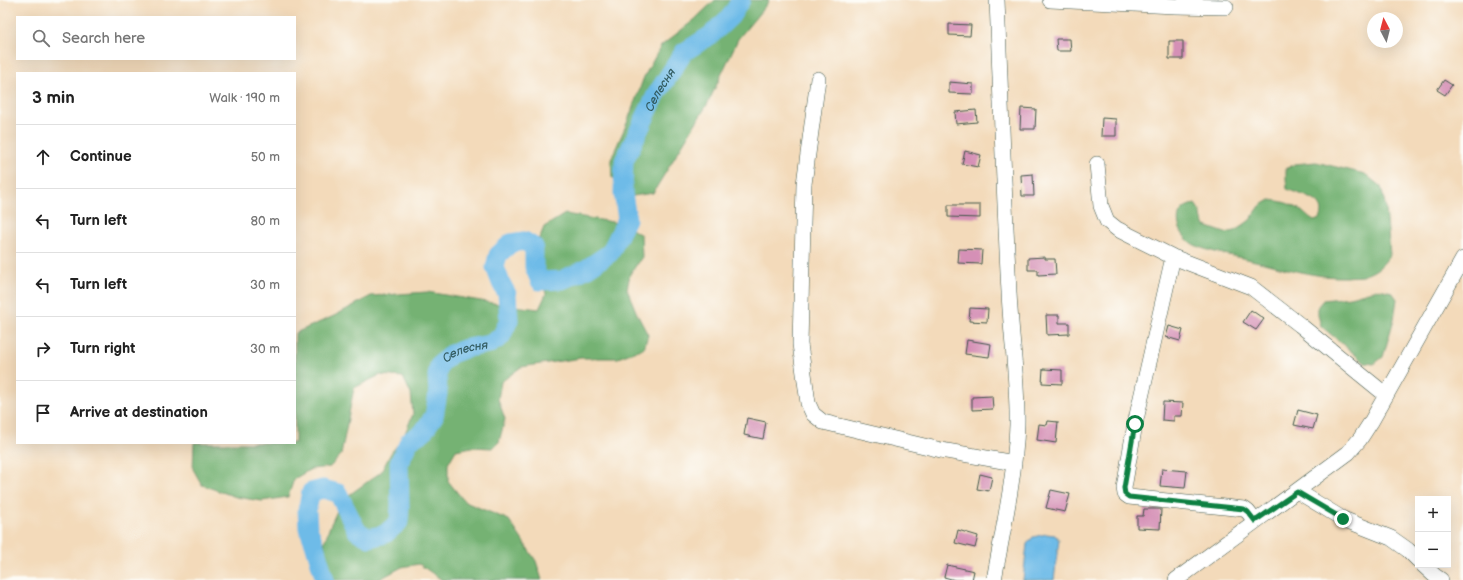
<!DOCTYPE html>
<html lang="en">
<head>
<meta charset="utf-8">
<style>
  body { margin:0; font-family:"Balsamiq Sans",sans-serif; background:#f6f6f6; color:#222 }
  .controls { position:absolute; right:12px; bottom:12px; display:grid; overflow:hidden; border-radius:0px; box-shadow:0 4px 16px #0002 }
  .controls button { width:36px; height:36px; display:grid; place-items:center; padding:0; border:0; border-bottom:1px solid #e0e0e0; background:#fff; color:#222; font:20px sans-serif }
  .compass { position:absolute; left:1367px; top:12px; width:36px; height:36px; border-radius:50%; background:#fff; box-shadow:0 4px 16px #0002; rotate:353deg }
  .stop { position:absolute; width:12px; height:12px; margin:-9px; border:3px solid #0b8043; border-radius:50%; background:#fff }
  .stop.end { background:#0b8043; border-color:#fff; box-shadow:0 1px 4px #0008 }
  .list { margin:0; padding:0; list-style:none }
  h2 { display:flex; justify-content:space-between; align-items:center; height:52px; margin:0; padding:0 16px; font-size:17px }
  h2 small { font-size:13px; font-weight:400; color:#767676 }
  .list li { display:grid; grid-template-columns:26px 1fr auto; gap:12px; align-items:center; box-sizing:border-box; height:64px; padding:0 16px; border-top:1px solid #e0e0e0 }
  .list b { display:block; font-size:15px; white-space:nowrap }
  .list em { font-size:13px; font-style:normal; color:#767676 }
  .icon { flex:none; width:22px; height:22px; fill:none; stroke:currentColor; stroke-width:2; stroke-linecap:round; stroke-linejoin:round }
  .map { position:relative; flex:none; width:1463px; height:580px; overflow:hidden }
  .search { position:absolute; background:#fff; box-shadow:0 4px 16px #0002; left:16px; top:16px; width:280px; height:44px; display:flex; align-items:center; gap:10px; box-sizing:border-box; padding:0 14px; border-radius:0px; color:#767676; font-size:15px }
  .panel { position:absolute; background:#fff; box-shadow:0 4px 16px #0002; left:16px; top:72px; width:280px; height:372px; border-radius:0px }
  .map>svg:first-child { display:block }
  .forest { fill:#74b273; stroke:#4a7854 }
  .water { fill:#6ebbe8; stroke:#467c8e }
  .lines { fill:none; stroke-linecap:round; stroke-linejoin:round }
  .river { stroke:#6ebbe8; stroke-width:19 }
  .building { fill:#d590b6 }
  .minor-casing { stroke:#3f5548; stroke-width:16 }
  .minor { stroke:#fff; stroke-width:15 }
  .route { stroke:#0b8043; stroke-width:5 }
  .labels { text-anchor:middle; stroke-width:3.5; stroke-linejoin:round; paint-order:stroke }
  .water-label { font-size:12px; font-style:italic; fill:#335c61; stroke:#fdfcf7 }
</style>
</head>
<body>
<div class="map">
<svg width="1463" height="580" viewBox="0 0 1463 580">
  <rect width="100%" height="100%" fill="#fdfcf7"/>
  <filter id="ink" filterUnits="userSpaceOnUse"><feTurbulence type="fractalNoise" baseFrequency=".025" numOctaves="2"/><feDisplacementMap in="SourceGraphic" scale="8" xChannelSelector="R" yChannelSelector="G"/><feConvolveMatrix kernelMatrix="1 2 1 2 8 2 1 2 1" color-interpolation-filters="sRGB"/></filter>
  <filter id="wash" filterUnits="userSpaceOnUse"><feTurbulence type="fractalNoise" baseFrequency=".012" numOctaves="4" result="noise"/><feDisplacementMap in="SourceGraphic" scale="16" xChannelSelector="R" yChannelSelector="G"/><feGaussianBlur stdDeviation="0.9" result="paint"/><feColorMatrix in="noise" values="0 0 0 0 0 0 0 0 0 0 0 0 0 0 0 0 0 1.4 0 .05"/><feComposite in="paint" operator="in"/></filter>
  <g filter="url(#wash)">
    <rect width="100%" height="100%" fill="#f3daba"/>
    <!-- forest -->
    <path class="forest" d="M715 0H769L766 5 738 39 708 103 653 193 633 196 612 177 611 159 627 123 644 77 661 46 694 20Z
      M1316 162 1365 174 1381 187 1386 208 1390 255C1381 267 1377 271 1362 276 1357 277 1351 276 1346 277 1314 278 1282 267 1251 260 1235 256 1201 251 1190 242 1175 230 1172 207 1195 204L1200 211 1202 220 1205 226 1225 233 1235 231 1250 220 1260 206 1270 200C1280 201 1290 203 1299 209 1304 212 1308 218 1314 221L1320 219C1330 199 1299 195 1287 189L1286 178V169L1295 164Z
      M565 214 624 224 641 235 642 257 630 274 627 289 637 314 648 335 644 348 618 358H581L521 367 501 382 498 399 505 419 499 442 492 448 472 447 456 450 448 464V481L465 502 509 520 536 561 542 580H442L419 564 402 567 378 580H331L324 543 330 526 342 500 381 472 391 453 403 438 413 414 411 394 403 377 380 375 354 388 341 455 330 467 311 469 294 479 288 497 262 501 236 497 202 485 193 469 194 443H295V333L334 316 371 296 427 292 505 305 539 309 546 294 535 250 544 227Z
      M1379 289 1392 292 1397 299 1394 319 1383 357 1374 364 1365 363 1321 326 1318 315V306L1323 300 1350 297Z"/>
    <!-- water -->
    <path class="water" d="M1046 534 1055 535 1059 540 1054 580H1023L1027 544 1033 537Z"/>
    <g class="lines">
      <!-- river -->
      <path class="river" id="s1" d="M325 580 314 543 308 528 307 510 311 492 323 489 338 493 357 531 369 538 385 534 399 522 400 506 399 463 409 441 423 432 434 416 438 393 437 376 439 365 451 354 467 348 490 344 501 337 509 320 507 294 501 283 495 267 498 255 511 243 524 241 534 247V267L540 281 562 280 586 269 610 253 627 219 623 193 624 161 656 95 684 52 711 35 731 16 741 0"/>
    </g>
    <g id="blocks">
      <!-- building -->
      <path class="building" d="M949 24 971 25 970 36 949 35Z
        M1056 39H1070L1071 51H1057Z
        M1169 41H1183V59H1169Z
        M1444 80 1452 85 1445 95 1437 90Z
        M949 82 973 84V94L949 93Z
        M1021 108 1036 109 1035 129H1020Z
        M976 110 977 122 956 124 955 112Z
        M1102 118 1116 119V136H1101Z
        M965 151 981 155 978 167 962 164Z
        M1033 174 1034 196H1022L1021 175Z
        M948 205H980V218L948 217Z
        M959 249 982 250 981 264 958 263Z
        M1045 257V259H1055L1056 274 1038 275V270H1028V258Z
        M970 308 988 309 987 322 969 321Z
        M1251 310 1264 319 1256 330 1243 322Z
        M1046 315H1059V323H1069V334L1047 335Z
        M1169 326 1183 330 1180 341 1166 337Z
        M967 340 991 344 989 357 965 354Z
        M1043 369 1062 370V384L1042 383Z
        M992 396 993 409 972 410V397Z
        M1163 402 1183 403 1182 416H1174V421L1162 420Z
        M1298 410 1317 415 1313 429 1294 425Z
        M747 418 766 422 763 439 744 435Z
        M1048 421 1058 422 1056 443 1037 440 1039 424 1047 425Z
        M1162 469 1187 471 1185 488 1160 486Z
        M980 474 992 477 989 491 977 489Z
        M1051 490 1070 494 1065 512 1046 508Z
        M1144 509H1161L1160 529 1137 528V516H1143Z
        M958 530 978 536 975 548 955 543Z
        M947 565 974 571 972 580H955L944 577Z"/>
    </g>
  </g>
  <g filter="url(#ink)">
    <use href="#blocks" fill-opacity="0" stroke="#3f5548" stroke-width="1"/>
    <g class="lines">
      <!-- minor casing -->
      <g class="minor-casing">
        <path id="minor" d="M1050 0 1175 6 1226 7
          M818 79 804 184 800 344 808 403 813 414 823 422 941 450 1014 463
          M1097 164 1101 206 1107 221 1117 229 1173 257 1251 287 1300 325 1386 395
          M1173 257 1135 424 1124 488 1125 494 1129 497 1244 509 1248 512 1255 521
          M1297 491 1343 519 1391 538 1408 550 1418 560
          M1423 565 1435 576 1441 580
          M994 580C1003 529 1015 477 1017 425 1018 381 1011 337 1009 292 1004 195 1001 97 997 0
          M1176 580 1348 453 1360 439 1371 422 1463 259"/>
      </g>
      <!-- minor -->
      <use href="#minor" class="minor"/>
    </g>
  </g>
  <g class="lines" filter="url(#ink)">
    <!-- route -->
    <path class="route" d="M1135 424 1124 488 1125 494 1129 497 1244 509 1248 512 1255 521 1297 492 1343 519"/>
  </g>
  <g class="labels">
    <!-- water labels -->
    <g class="water-label">
      <text dy="4" stroke="none"><textPath href="#s1" startOffset="869">Селесня</textPath></text>
      <text dy="4" stroke="none"><textPath href="#s1" startOffset="412">Селесня</textPath></text>
    </g>
  </g>
</svg>
<div class="controls">
<button>+</button>
<button>−</button>
</div>
<svg class="compass" viewBox="-18 -18 36 36"><path d="M0-13l5 13h-10z" fill="#e53935"/><path d="M0 13l5-13h-10z" fill="#767676"/></svg>
<div class="stop" style="left:1135px;top:424px"></div>
<div class="stop end" style="left:1343px;top:519px"></div>
<div class="search"><svg class="icon" aria-label="search" viewBox="0 0 24 24"><circle cx="10" cy="10" r="6"/><path d="M15 15l6 6"/></svg>Search here</div>
<section class="panel">
<h2>3 min<small>Walk · 190 m</small></h2>
<ul class="list">
<li><svg class="icon" aria-label="ahead" viewBox="0 0 24 24"><path d="M12 20V5M6 11l6-6 6 6"/></svg><div><b>Continue</b></div><em>50 m</em></li>
<li><svg class="icon" aria-label="left" viewBox="0 0 24 24"><path d="M17 20v-9H6M10 6l-5 5 5 5"/></svg><div><b>Turn left</b></div><em>80 m</em></li>
<li><svg class="icon" aria-label="left" viewBox="0 0 24 24"><path d="M17 20v-9H6M10 6l-5 5 5 5"/></svg><div><b>Turn left</b></div><em>30 m</em></li>
<li><svg class="icon" aria-label="right" viewBox="0 0 24 24"><path d="M7 20v-9h11M14 6l5 5-5 5"/></svg><div><b>Turn right</b></div><em>30 m</em></li>
<li><svg class="icon" aria-label="arrive" viewBox="0 0 24 24"><path d="M6 21V4h12l-3 4 3 4H6"/></svg><div><b>Arrive at destination</b></div></li>
</ul>
</section>
</div>
</body>
</html>
